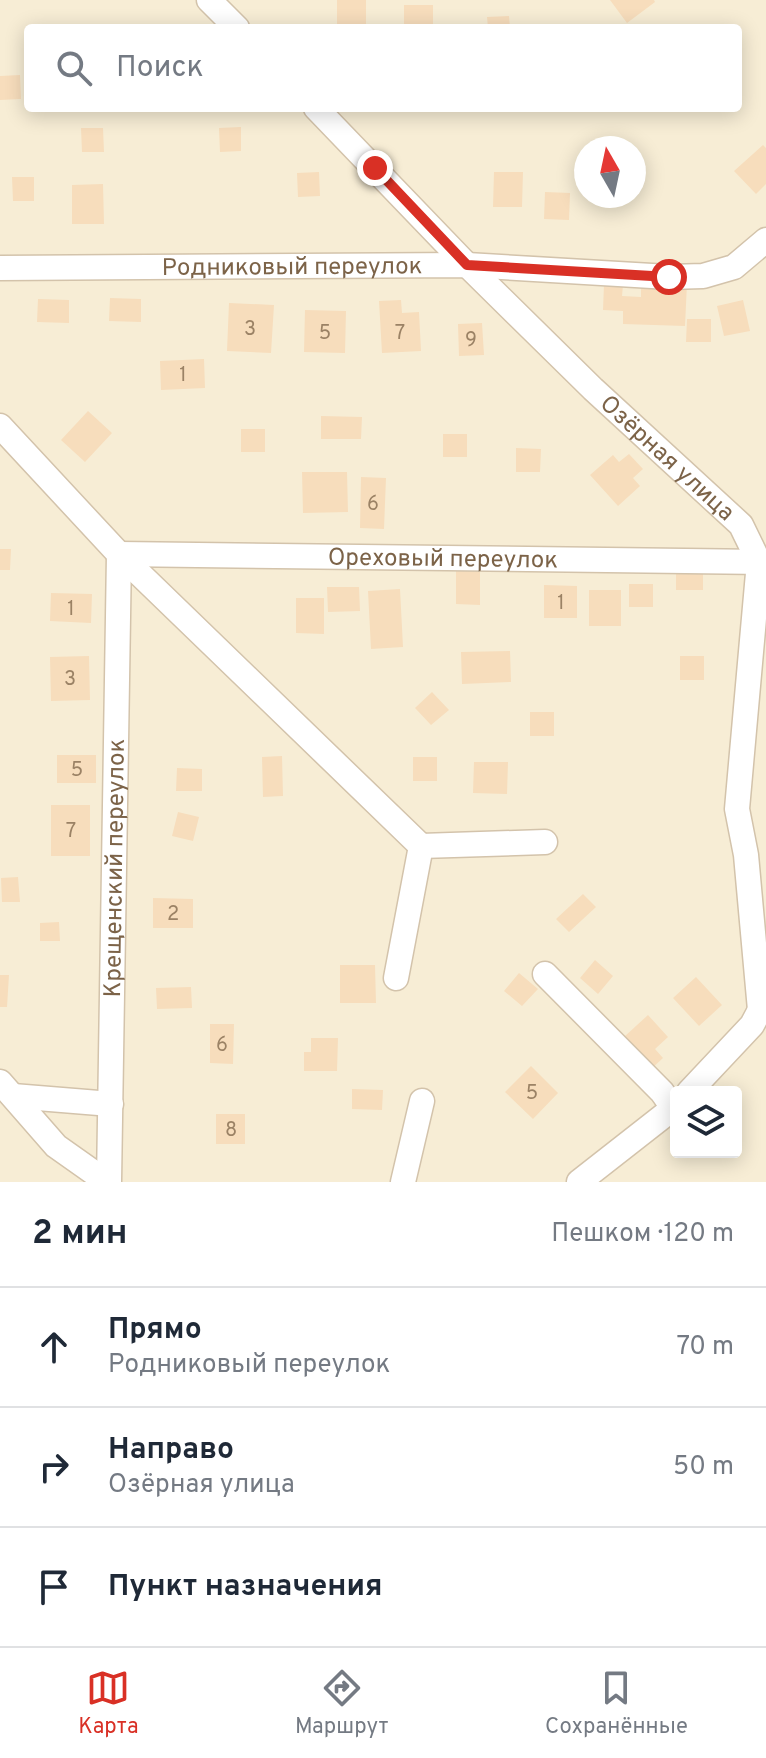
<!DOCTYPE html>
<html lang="ru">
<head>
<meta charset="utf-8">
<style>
  body { margin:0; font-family:Overpass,sans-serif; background:#f2f2f3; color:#1f2937 }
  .controls { position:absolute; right:24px; bottom:24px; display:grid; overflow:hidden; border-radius:8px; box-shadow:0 4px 20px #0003 }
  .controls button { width:72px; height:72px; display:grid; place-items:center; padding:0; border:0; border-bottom:2px solid #e0e1e3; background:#fff; color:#1f2937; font:40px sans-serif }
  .compass { position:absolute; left:574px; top:136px; width:72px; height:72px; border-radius:50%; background:#fff; box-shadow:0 4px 20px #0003; rotate:351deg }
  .stop { position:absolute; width:24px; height:24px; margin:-18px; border:6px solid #d93025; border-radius:50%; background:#fff }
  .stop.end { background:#d93025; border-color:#fff; box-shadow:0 2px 8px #0008 }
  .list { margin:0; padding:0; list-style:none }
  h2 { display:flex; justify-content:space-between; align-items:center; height:104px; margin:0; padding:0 32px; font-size:34px }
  h2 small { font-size:26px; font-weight:400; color:#747a83 }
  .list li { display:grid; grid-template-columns:52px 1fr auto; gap:24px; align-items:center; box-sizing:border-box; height:120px; padding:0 32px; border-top:2px solid #e0e1e3 }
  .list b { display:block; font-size:30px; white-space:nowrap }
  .list p { margin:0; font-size:26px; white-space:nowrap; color:#747a83 }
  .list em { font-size:26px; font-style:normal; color:#747a83 }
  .icon { flex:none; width:44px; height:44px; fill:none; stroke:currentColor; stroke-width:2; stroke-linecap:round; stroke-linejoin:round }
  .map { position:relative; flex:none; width:766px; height:1182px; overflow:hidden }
  .search { position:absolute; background:#fff; box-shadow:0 4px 20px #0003; left:24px; right:24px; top:24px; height:88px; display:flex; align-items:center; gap:20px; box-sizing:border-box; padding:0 28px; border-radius:8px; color:#747a83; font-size:30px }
  .sheet { height:464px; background:#fff }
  nav { display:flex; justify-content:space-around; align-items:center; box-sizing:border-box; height:112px; border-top:2px solid #e0e1e3; background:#fff; font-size:22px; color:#747a83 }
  nav a { display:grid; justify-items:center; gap:4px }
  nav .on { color:#d93025 }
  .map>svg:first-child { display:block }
  .residential { fill:#f7edd5; fill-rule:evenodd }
  .building { fill:#f7ddbc }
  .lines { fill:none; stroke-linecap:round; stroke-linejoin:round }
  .minor-casing { stroke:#d3c3ab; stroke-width:27 }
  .minor { stroke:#fff; stroke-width:24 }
  .route { stroke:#d93025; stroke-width:10 }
  .labels { text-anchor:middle; stroke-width:7; stroke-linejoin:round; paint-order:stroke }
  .number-label { font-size:20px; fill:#9b8265 }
  .street-label { font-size:24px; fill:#7c6348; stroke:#fffcf0 }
</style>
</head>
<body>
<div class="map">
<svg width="766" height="1182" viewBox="0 0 766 1182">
  <rect width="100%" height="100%" fill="#fff9e8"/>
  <!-- residential -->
  <path class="residential" d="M0 0H766V1182H0ZM28 28H738V108H28ZM586 148H634V196H586ZM676 1092H736V1152H676Z"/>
  <!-- building -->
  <path class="building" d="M337 0H366V28H337Z
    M610 0H654L655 2 627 23Z
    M404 5H433V28H404Z
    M509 16 510 28H488L487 17Z
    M20 75 21 99 0 100V76Z
    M241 127V151L220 152 219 128Z
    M81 128H103L104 152H82Z
    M763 145 766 148V184L756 194 734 171Z
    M319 172 320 196 298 197 297 173Z
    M494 172H523L522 207H493Z
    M12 177H34V201H13Z
    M103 184 104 224H72V185Z
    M545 192 570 193 569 220 544 219Z
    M641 281 687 283 685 326 623 324V311L603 310 604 284 623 285 622 296 641 297Z
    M110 298 141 299V322L109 321Z
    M38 299 69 300V323L37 322Z
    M401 300 402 313 419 312 421 351 382 353 379 301Z
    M743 300 750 331 724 336 717 306Z
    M229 303 274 305 271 353 227 351Z
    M305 310 346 311 345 353 304 352Z
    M687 319H711V342H686Z
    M482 323 484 355 459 356 458 324Z
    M204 359 205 388 161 390 160 361Z
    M88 411 112 433 85 462 61 440Z
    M321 416 362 417 361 439H321Z
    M241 429H265V452H241Z
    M443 434H467V457H443Z
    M516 448 541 449 540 472H516Z
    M629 454 643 469 633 478 640 486 618 506 590 475 613 455 619 462Z
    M302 472H347L348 512 303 513Z
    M361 477 386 478 384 529 360 528Z
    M0 549H11L10 570H0Z
    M456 571H480V605L456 604Z
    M676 573H703V590H676Z
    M629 584H653V607H629Z
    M544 585 577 586V618H544Z
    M327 587H359L360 611 328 612Z
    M400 589 403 647 371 649 368 591Z
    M589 590H621V626H589Z
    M51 593 92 594 91 623 50 621Z
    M296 598H324V634L296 633Z
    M510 651 511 682 462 684 461 652Z
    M89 656 90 700 51 701 50 657Z
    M680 656H704V680H680Z
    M432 692 449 710 431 725 415 708Z
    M530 712H554V736H530Z
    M57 755H96V783H57Z
    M282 756 283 796 263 797 262 757Z
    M413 757H437V781H413Z
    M474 762H508L507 794 473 793Z
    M177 768 202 769V791H176Z
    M51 805H90V856H51Z
    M178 812 199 817 193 841 172 836Z
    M18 877 20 902H2L1 878Z
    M583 894 596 907 569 932 556 919Z
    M153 898 193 899V928H153Z
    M59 922 60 941H40V923Z
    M595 960 613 976 598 994 580 978Z
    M340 965H375L376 1003H340Z
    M519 973 538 989 522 1006 504 991Z
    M0 975H9L7 1007H0Z
    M696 977 722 1005 699 1026 673 998Z
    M191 987 192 1008 157 1009 156 988Z
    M648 1015 668 1037 655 1049 663 1058 649 1071 624 1037Z
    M210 1024H234L233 1064 210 1063Z
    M311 1038H338L337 1071H304V1052H311Z
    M531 1066 558 1093 533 1119 505 1092Z
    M352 1089 383 1090 382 1110 352 1109Z
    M216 1114H245V1144H216Z"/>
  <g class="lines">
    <!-- minor casing -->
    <g class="minor-casing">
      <g id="minor">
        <path d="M209 0 237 28"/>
        <path id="s1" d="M316 108 467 265 593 389 741 525 759 562 737 809 746 855 760 1010"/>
        <path id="s2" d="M0 268 467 265 669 277 703 276 734 267 766 240"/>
        <path d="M0 426 119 554 421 846"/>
        <path d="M421 846 545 842"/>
        <path d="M545 974 662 1092 674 1109"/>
        <path d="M396 978 421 846"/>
        <path d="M0 1082 56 1146 107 1182"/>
        <path d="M689 1092 752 1025 760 1010"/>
        <path d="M13 1096 111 1104"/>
        <path id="s3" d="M109 1182 119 554 766 562"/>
        <path d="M403 1182 422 1101"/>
        <path d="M579 1182 676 1106"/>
      </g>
    </g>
    <!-- minor -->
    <use href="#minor" class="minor"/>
  </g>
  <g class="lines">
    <!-- route -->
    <path class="route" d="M375 168 467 265 669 277"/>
  </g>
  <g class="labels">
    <!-- number labels -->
    <g class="number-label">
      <text x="250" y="335">3</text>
      <text x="325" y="339">5</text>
      <text x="400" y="339">7</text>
      <text x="471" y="346">9</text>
      <text x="183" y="381">1</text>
      <text x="373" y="510">6</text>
      <text x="561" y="609">1</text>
      <text x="71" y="615">1</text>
      <text x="70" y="685">3</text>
      <text x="77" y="776">5</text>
      <text x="71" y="837">7</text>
      <text x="173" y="920">2</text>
      <text x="222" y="1051">6</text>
      <text x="532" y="1099">5</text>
      <text x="231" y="1136">8</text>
    </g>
    <!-- street labels -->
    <g class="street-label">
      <text dy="8" stroke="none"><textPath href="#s2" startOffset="292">Родниковый переулок</textPath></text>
      <text dy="8" stroke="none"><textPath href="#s1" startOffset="496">Озёрная улица</textPath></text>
      <text dy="8" stroke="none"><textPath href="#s3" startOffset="952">Ореховый переулок</textPath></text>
      <text dy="8" stroke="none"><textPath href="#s3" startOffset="314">Крещенский переулок</textPath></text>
    </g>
  </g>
</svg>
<div class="controls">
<button><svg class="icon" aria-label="layers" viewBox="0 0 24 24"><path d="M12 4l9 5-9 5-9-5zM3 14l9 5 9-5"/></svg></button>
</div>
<svg class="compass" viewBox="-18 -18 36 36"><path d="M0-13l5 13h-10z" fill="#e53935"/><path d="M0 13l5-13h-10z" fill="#747a83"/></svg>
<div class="stop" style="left:669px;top:277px"></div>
<div class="stop end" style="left:375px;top:168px"></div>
<div class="search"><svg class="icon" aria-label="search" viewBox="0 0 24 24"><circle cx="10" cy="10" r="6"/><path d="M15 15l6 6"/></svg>Поиск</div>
</div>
<section class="sheet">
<h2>2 мин<small>Пешком · 120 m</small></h2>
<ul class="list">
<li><svg class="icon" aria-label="ahead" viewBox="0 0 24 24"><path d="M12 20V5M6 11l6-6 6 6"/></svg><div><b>Прямо</b><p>Родниковый переулок</p></div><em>70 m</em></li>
<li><svg class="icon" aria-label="right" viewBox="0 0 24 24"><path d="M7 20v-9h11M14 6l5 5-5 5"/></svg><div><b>Направо</b><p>Озёрная улица</p></div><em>50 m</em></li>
<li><svg class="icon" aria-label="arrive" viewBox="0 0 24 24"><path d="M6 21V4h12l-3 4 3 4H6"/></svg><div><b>Пункт назначения</b></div></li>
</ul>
</section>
<nav>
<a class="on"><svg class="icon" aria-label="map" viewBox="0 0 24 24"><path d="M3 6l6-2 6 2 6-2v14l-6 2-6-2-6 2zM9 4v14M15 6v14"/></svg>Карта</a>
<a><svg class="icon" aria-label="directions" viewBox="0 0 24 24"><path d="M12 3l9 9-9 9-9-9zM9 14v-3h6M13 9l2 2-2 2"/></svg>Маршрут</a>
<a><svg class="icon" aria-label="saved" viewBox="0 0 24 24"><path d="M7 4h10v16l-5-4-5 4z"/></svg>Сохранённые</a>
</nav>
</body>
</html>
